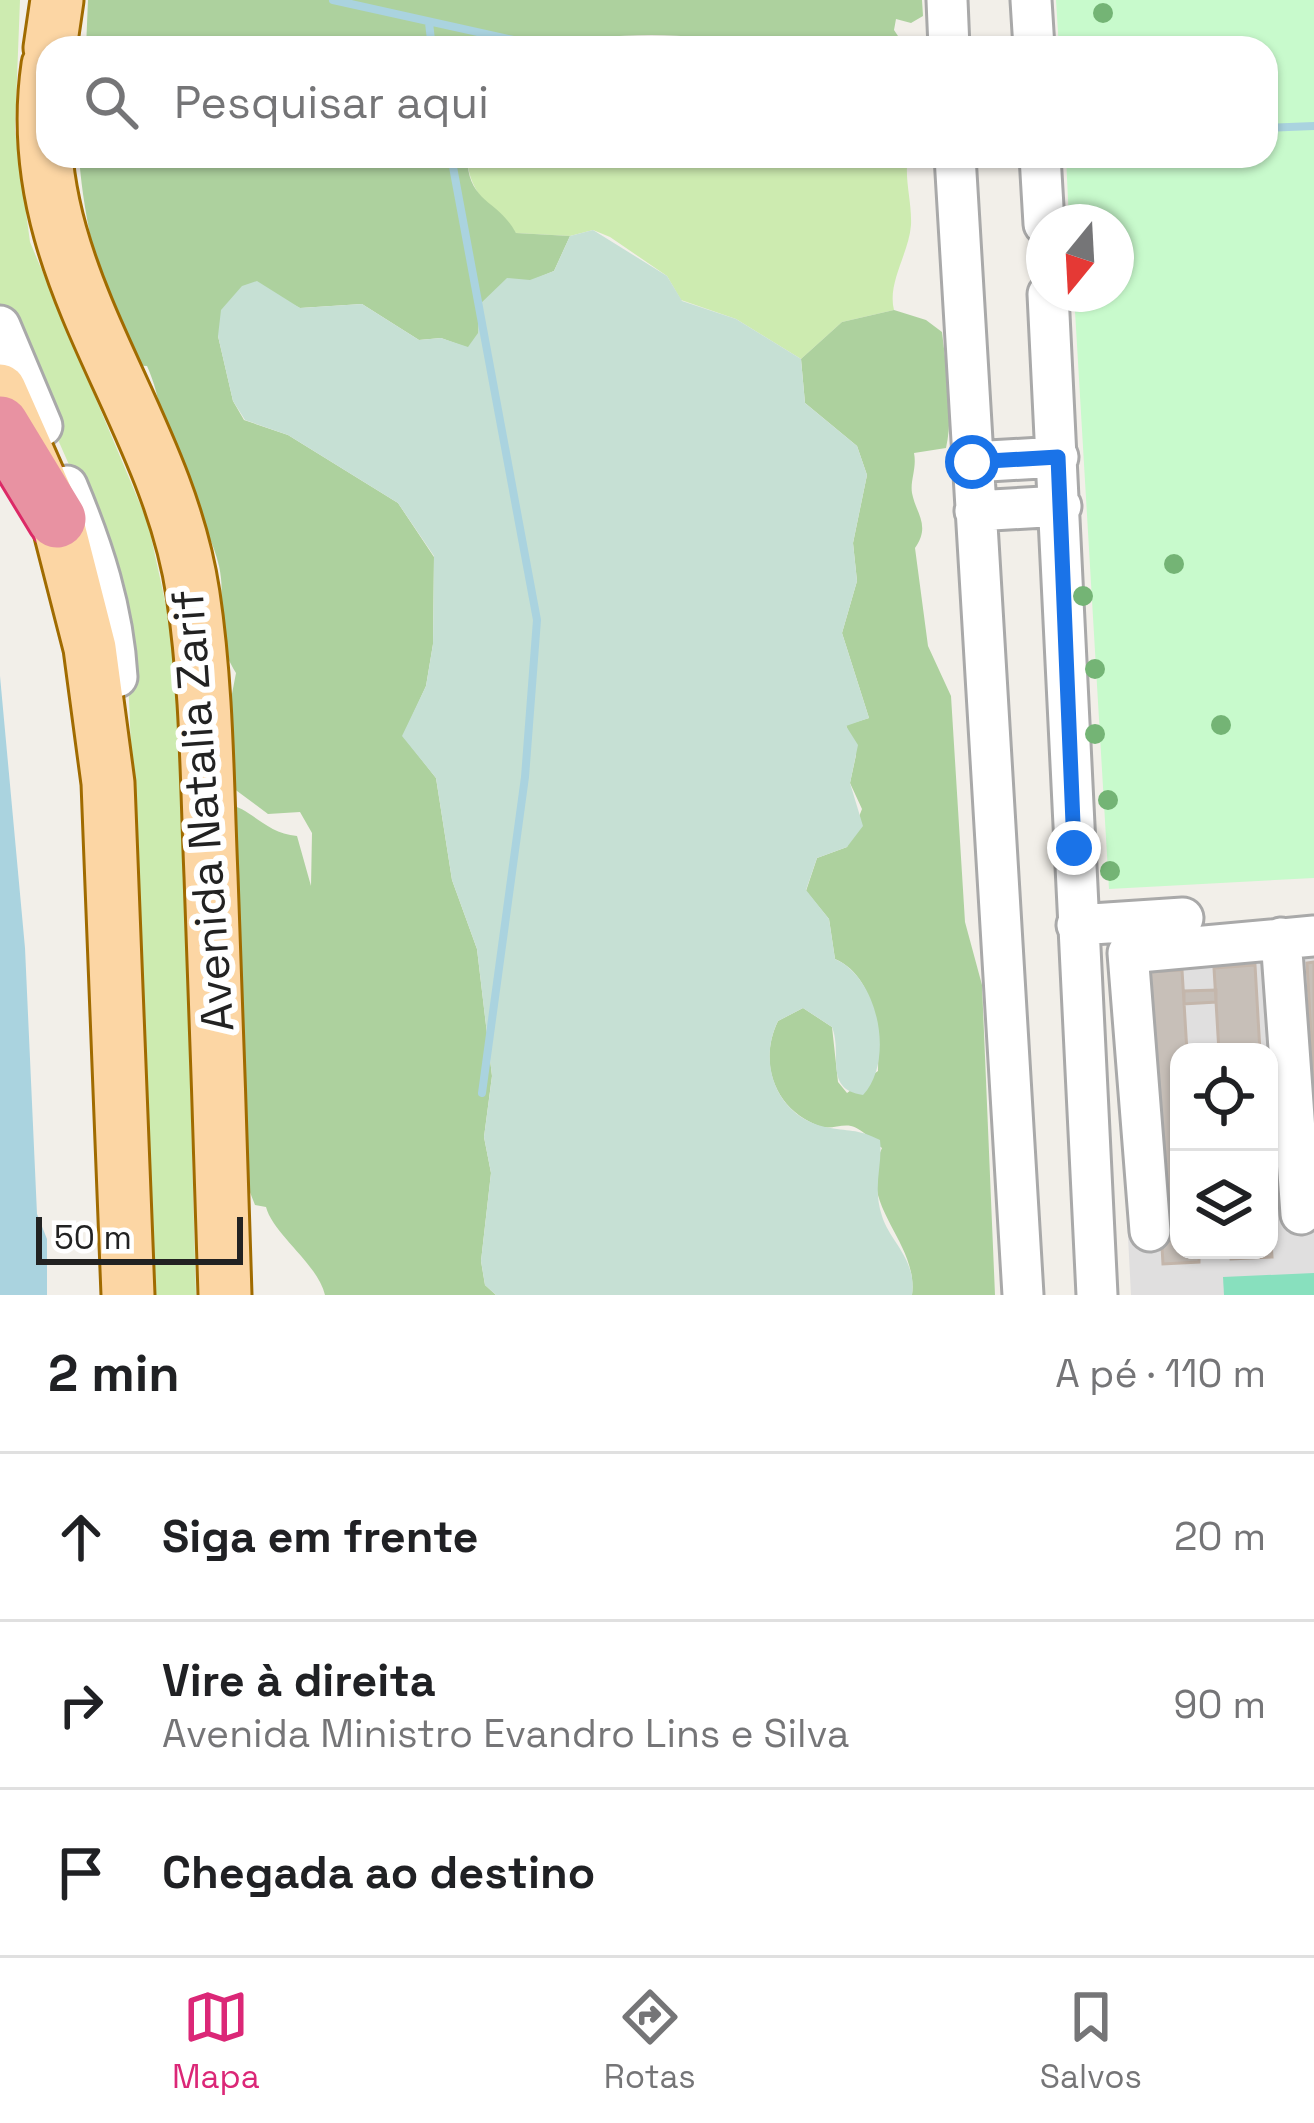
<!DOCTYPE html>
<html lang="pt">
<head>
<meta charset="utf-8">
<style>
  body { margin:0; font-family:"Space Grotesk",sans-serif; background:#f6f6f6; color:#202124 }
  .controls { position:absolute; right:36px; bottom:36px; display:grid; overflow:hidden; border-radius:24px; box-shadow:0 3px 9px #0004 }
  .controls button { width:108px; height:108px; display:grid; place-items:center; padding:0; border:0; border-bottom:3px solid #e0e0e0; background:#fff; color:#202124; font:60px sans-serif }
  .compass { position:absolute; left:1026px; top:204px; width:108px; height:108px; border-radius:50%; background:#fff; box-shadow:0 3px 9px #0004; rotate:198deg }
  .scale { position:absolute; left:36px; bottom:30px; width:207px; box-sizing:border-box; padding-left:12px; border:6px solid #222; border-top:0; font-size:33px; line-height:42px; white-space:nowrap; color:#222; -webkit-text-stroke:9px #fff; paint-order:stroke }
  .stop { position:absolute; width:36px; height:36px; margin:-27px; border:9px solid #1a73e8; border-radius:50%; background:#fff }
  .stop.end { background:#1a73e8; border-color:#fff; box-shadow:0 3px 12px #0008 }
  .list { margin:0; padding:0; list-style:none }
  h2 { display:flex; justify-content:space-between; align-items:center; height:156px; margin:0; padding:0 48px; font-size:51px }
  h2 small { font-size:39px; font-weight:400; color:#757577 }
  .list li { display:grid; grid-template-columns:78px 1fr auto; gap:36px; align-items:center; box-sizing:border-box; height:168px; padding:0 48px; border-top:3px solid #e0e0e0 }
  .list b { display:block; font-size:45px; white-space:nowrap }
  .list p { margin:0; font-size:39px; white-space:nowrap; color:#757577 }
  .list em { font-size:39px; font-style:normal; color:#757577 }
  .icon { flex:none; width:66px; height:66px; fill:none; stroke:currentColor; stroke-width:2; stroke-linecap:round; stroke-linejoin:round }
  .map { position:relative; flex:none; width:1314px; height:1295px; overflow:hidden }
  .search { position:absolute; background:#fff; box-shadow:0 3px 9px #0004; left:36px; right:36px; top:36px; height:132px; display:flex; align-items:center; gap:30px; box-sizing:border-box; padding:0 42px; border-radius:36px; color:#757577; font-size:45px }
  .sheet { height:660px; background:#fff }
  nav { display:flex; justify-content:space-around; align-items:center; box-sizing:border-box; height:168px; border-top:3px solid #e0e0e0; background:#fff; font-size:33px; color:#757577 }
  nav a { display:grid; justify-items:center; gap:6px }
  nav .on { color:#db2777 }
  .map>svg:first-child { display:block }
  .residential { fill:#e0dfdf; fill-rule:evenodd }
  .grass { fill:#cdebb0 }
  .forest { fill:#add19e }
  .wetland { fill:#c6e0d4 }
  .park { fill:#c8facc }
  .pitch { fill:#88e0be }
  .water { fill:#aad3df }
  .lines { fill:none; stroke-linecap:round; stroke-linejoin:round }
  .stream { stroke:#aad3df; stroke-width:8 }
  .building { fill:#c7bfb8; stroke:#c4b6ab; stroke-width:3 }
  .minor-casing { stroke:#a9a9a9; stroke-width:45 }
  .major-casing { stroke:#a06b00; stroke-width:57 }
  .highway-casing { stroke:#dc2a67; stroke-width:63 }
  .minor { stroke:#fff; stroke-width:39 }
  .major { stroke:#fcd6a4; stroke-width:51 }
  .highway { stroke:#e892a2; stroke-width:57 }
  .tree { fill:#74b475 }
  .route { stroke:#1a73e8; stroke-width:15 }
  .labels { text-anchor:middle; stroke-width:12; stroke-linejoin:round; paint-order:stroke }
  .street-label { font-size:45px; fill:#222; stroke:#fff }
</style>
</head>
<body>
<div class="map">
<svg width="1314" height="1295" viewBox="0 0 1314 1295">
  <rect width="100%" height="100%" fill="#f2efe9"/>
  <!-- residential -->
  <path class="residential" d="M1314 933V1295H1131L1113 943ZM1179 1052H1269V1250H1179Z"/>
  <!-- grass -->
  <path class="grass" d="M0 0H20L15 130 30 242 148 523 172 633 180 722 196 1295H153L127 650 70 467 0 308Z
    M584 38 723 40 748 48H543L546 43Z
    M467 156H908C904 180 912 201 911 225 909 253 887 283 894 310L842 322 801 359 736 319 681 300 667 276 610 237 593 230 570 236 516 233C491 209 468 192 467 156Z"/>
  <!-- forest -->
  <path class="forest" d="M88 0H922L923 16 911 23 896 19 894 30 906 48H748C688 28 608 35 546 43L543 48H86Z
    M79 156H467C468 204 497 198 516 233L570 236 554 271 530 281 468 348 441 338 419 340 362 304 300 308 270 293 218 336 233 401 244 420 288 435 398 503 434 557 433 644 426 686 403 736 436 778 452 880 477 949 492 1076 484 1137 491 1173 481 1261 485 1285 496 1295H325C318 1264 273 1234 266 1207L255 1205 244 1177 228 805C249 806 264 833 297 836L311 886 312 833 300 812 268 814 233 788 226 725 236 673C204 618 229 612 219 566 210 527 187 502 173 465 162 432 162 399 147 366L129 365C104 298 84 228 79 156Z
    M894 310 926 320 942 332C946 368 954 413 946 448L914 453C917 468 910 480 912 493 916 514 931 525 915 548L928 646 951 696 965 922 982 985 995 1295H912C919 1241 855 1205 882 1148 874 1142 861 1128 851 1126 842 1124 832 1129 822 1127 776 1112 757 1064 778 1021L803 1008 832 1027 838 1082 847 1093 878 1071C879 1033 876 977 835 959L829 919 806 891 817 858 847 847 862 809 850 783 856 755 846 725 869 718 842 633 857 581 853 543 867 475 857 446 805 403 801 359 842 322Z"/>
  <!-- wetland -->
  <path class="wetland" d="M593 230 667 276 682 301 736 319 801 359 805 403 857 446 867 475 853 543 857 581 842 633 869 718 846 726 858 745 850 783 863 826 847 847 817 858 806 890 829 919 835 959C879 978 895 1061 863 1095 823 1089 843 1055 832 1027L803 1008 778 1021C757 1064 777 1116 825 1127 849 1132 856 1128 880 1140 883 1165 872 1186 882 1216 890 1242 917 1259 912 1295H496L485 1285 481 1261 491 1173 484 1137 492 1076 477 949 452 880 436 778 402 736 426 686 433 644 434 556 398 503 288 435 245 420 233 401 218 336 221 310 242 286 257 281 300 308 362 304 419 340 441 338 468 347 478 333 479 305 507 278 530 280 554 271 570 236Z"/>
  <!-- park -->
  <path class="park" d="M1056 0H1314V878L1109 889 1074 294H1116V222H1069L1066 156H1266V48H1059Z"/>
  <!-- pitch -->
  <path class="pitch" d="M1314 1273V1295H1224L1223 1277Z"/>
  <!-- water -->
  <path class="water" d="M0 676 25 948 37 1214 47 1239V1295H0Z"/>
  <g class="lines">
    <!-- stream -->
    <path class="stream" d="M333 0 518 41 610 48
      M429 23 432 48
      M1266 128 1314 126
      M451 156 537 620 525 777 482 1093"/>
  </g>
  <!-- building -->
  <path class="building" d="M1314 962V1090L1307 963Z
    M1255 965 1260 1052H1219L1214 968Z
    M1182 970 1187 1052H1179V1250H1199V1262L1163 1264 1146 972Z
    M1216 990V1002L1184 1004V991Z
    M1269 1209 1272 1257 1231 1259 1230 1250H1269Z"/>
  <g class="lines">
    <!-- minor casing -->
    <g class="minor-casing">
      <path id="minor" d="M947 0 949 48
        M1031 0 1034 48
        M955 156 1023 1295
        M1040 156 1044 224
        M1048 294 1097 1295
        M0 326 42 426
        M972 462 1058 457
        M67 486C93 548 113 609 117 677
        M975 511 1061 506
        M1077 925 1183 918
        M1281 938 1301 1214
        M1150 1231 1128 953 1314 936"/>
    </g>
    <!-- major casing -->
    <g class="major-casing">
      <path id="major" d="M50 48 57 0
        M48 65C18 271 165 406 193 594 207 687 207 783 211 876 216 1016 221 1155 225 1295
        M0 390 57 519 90 648 108 783 128 1295"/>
    </g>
    <!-- highway casing -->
    <g class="highway-casing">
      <path id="highway" d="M0 425 57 519"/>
    </g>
    <!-- minor -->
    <use href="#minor" class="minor"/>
    <!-- major -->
    <use href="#major" class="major"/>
    <!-- highway -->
    <use href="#highway" class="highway"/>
  </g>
  <!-- trees -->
  <g class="tree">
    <circle cx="1103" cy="13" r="10"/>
    <circle cx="1174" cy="564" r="10"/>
    <circle cx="1083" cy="596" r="10"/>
    <circle cx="1095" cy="669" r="10"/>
    <circle cx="1221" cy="725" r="10"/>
    <circle cx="1095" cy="734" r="10"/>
    <circle cx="1108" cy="800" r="10"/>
    <circle cx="1110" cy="871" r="10"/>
  </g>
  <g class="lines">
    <!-- route -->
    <path class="route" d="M972 462 1058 457 1074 848"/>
  </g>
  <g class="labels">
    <!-- street labels -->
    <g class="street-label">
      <text transform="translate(202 811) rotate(-94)" y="16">Avenida Natalia Zarif</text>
    </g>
  </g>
</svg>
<div class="controls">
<button><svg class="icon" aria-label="locate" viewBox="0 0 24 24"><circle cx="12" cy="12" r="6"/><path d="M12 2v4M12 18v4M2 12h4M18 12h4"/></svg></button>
<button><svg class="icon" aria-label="layers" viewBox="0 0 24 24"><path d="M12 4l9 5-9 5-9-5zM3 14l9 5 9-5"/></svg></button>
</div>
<svg class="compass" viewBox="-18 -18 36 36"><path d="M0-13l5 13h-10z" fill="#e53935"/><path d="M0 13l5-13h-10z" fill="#757577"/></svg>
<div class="scale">50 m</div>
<div class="stop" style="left:972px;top:462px"></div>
<div class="stop end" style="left:1074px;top:848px"></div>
<div class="search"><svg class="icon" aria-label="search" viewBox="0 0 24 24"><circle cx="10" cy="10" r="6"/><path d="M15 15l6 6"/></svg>Pesquisar aqui</div>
</div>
<section class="sheet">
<h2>2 min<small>A pé · 110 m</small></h2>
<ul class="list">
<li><svg class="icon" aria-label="ahead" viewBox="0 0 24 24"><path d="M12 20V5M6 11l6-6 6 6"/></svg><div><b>Siga em frente</b></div><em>20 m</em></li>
<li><svg class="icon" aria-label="right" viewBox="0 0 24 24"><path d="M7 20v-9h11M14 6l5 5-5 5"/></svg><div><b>Vire à direita</b><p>Avenida Ministro Evandro Lins e Silva</p></div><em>90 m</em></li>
<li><svg class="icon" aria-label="arrive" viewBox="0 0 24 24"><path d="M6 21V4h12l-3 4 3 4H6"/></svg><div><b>Chegada ao destino</b></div></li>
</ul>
</section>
<nav>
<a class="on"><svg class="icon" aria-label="map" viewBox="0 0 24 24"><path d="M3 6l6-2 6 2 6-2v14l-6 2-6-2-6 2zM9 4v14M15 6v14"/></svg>Mapa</a>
<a><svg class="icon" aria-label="directions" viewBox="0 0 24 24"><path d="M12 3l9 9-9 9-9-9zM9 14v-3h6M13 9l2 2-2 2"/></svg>Rotas</a>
<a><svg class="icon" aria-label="saved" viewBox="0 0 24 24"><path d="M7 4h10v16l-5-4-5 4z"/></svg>Salvos</a>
</nav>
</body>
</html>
